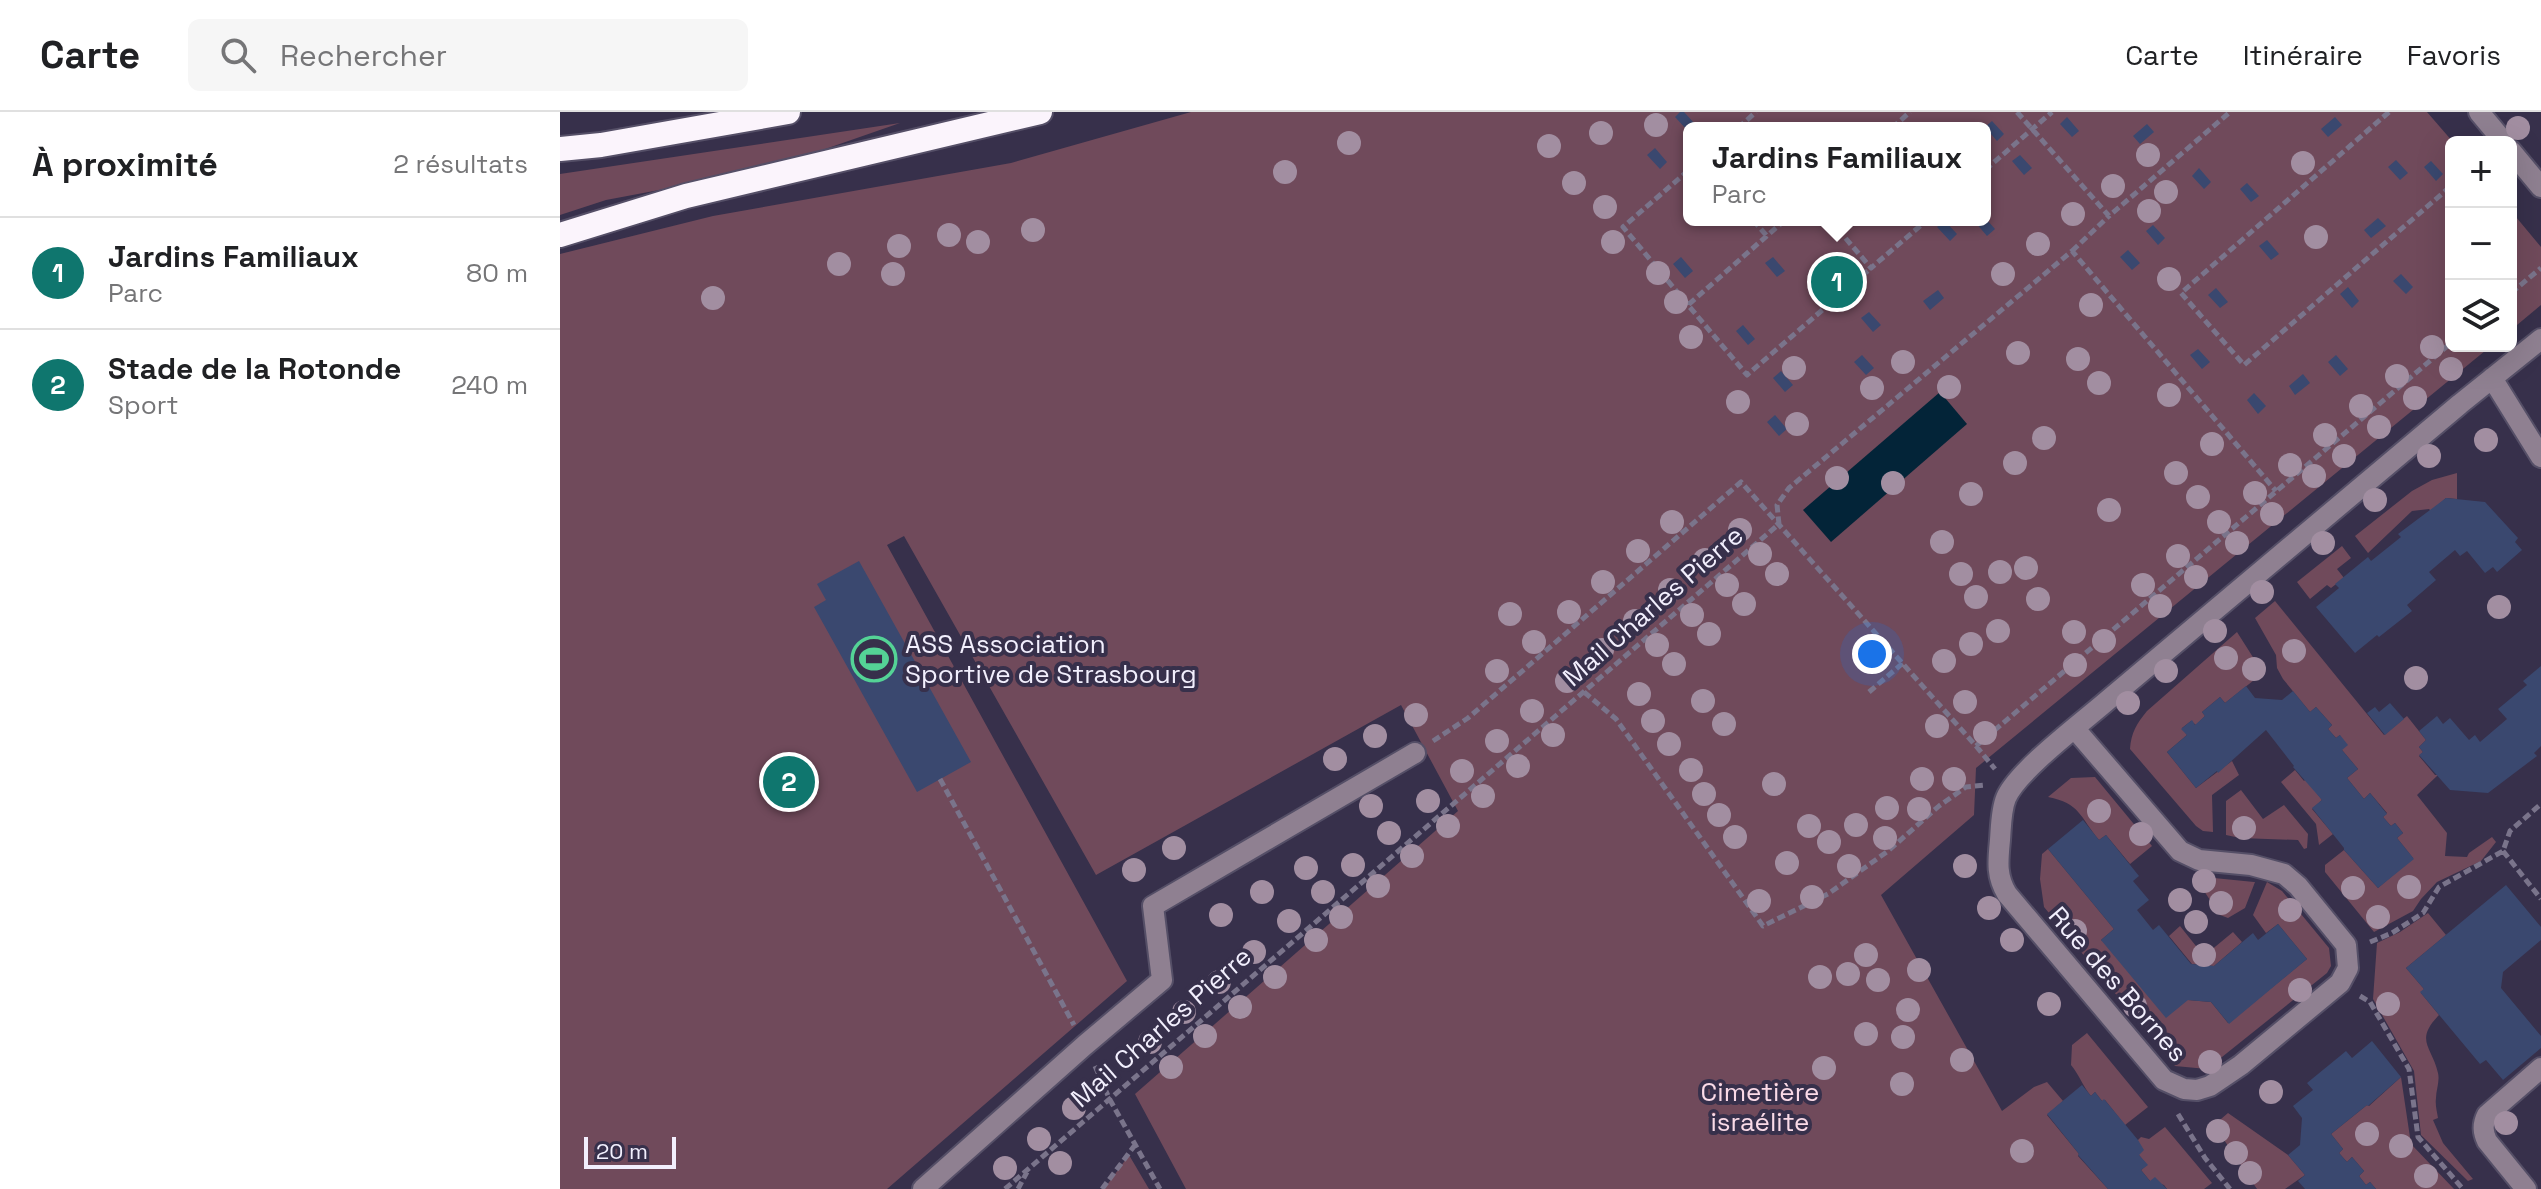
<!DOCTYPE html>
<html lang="fr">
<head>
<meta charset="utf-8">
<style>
  body { margin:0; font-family:"Space Grotesk",sans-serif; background:#f6f6f6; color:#202124 }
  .controls { position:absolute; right:24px; top:24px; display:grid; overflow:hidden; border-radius:12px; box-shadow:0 8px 32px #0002 }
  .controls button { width:72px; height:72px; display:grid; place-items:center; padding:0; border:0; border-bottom:2px solid #e0e0e0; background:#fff; color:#202124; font:40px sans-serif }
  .scale { position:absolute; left:24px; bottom:20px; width:92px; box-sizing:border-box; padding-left:8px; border:4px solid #f2effd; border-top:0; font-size:22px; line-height:28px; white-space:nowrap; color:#f2effd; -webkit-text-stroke:6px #37304b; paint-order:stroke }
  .you { position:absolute; left:1312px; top:542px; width:28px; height:28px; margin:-20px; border:6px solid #fff; border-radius:50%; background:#1a73e8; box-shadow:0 0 0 12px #1a73e833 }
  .badge { display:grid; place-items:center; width:52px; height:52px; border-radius:50%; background:#0f766e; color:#fff; font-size:26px; font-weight:700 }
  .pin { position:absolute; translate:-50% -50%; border:4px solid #fff; box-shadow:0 2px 8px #0006 }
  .popup { position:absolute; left:1123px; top:10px; width:308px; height:104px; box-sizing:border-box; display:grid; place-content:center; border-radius:12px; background:#fff; filter:drop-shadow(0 2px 6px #0005); font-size:26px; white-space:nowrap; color:#757577 }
  .popup b { font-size:30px; color:#202124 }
  .popup::after { content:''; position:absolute; left:50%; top:100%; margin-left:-16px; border:16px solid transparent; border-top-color:#fff }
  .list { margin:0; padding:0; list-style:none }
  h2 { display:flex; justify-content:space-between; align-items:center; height:104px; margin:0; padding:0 32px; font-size:34px }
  h2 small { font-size:26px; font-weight:400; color:#757577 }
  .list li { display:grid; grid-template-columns:52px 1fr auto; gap:24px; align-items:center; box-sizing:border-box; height:112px; padding:0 32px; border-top:2px solid #e0e0e0 }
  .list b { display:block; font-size:30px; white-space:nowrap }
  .list p { margin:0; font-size:26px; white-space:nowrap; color:#757577 }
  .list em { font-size:26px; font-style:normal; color:#757577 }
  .icon { flex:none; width:44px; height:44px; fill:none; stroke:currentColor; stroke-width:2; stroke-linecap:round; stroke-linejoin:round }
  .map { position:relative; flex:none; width:1981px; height:1077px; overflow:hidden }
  header { display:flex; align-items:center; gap:48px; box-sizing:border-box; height:112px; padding:0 40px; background:#fff; border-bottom:2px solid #e0e0e0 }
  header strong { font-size:38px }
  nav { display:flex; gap:44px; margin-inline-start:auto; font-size:28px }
  .search { width:560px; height:72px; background:#f6f6f6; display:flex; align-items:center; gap:20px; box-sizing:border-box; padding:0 28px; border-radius:12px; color:#757577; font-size:30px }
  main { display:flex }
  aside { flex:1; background:#fff }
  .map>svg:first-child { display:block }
  .green { fill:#704a5b; fill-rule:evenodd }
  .water { fill:#032438 }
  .building { fill:#3a486f }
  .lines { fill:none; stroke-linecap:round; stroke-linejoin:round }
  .minor-casing { stroke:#554f67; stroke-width:24 }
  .highway-casing { stroke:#554f67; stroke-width:28 }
  .path { stroke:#7a748b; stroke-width:5; stroke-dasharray:8 4; stroke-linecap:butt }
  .minor { stroke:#8f8091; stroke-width:20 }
  .highway { stroke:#fbf4fc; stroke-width:24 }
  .tree { fill:#a28ea1 }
  .labels { text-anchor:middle; stroke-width:8; stroke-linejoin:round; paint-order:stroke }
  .street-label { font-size:26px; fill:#f2effd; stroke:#37304b }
  .poi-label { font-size:26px; fill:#f2effd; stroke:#37304b; text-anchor:start }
  .park-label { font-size:26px; fill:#fadae7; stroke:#37304b }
</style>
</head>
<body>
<header>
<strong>Carte</strong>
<div class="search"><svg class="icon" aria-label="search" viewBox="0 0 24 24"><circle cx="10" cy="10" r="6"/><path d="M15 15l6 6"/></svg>Rechercher</div>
<nav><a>Carte</a><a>Itinéraire</a><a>Favoris</a></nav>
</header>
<main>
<aside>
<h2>À proximité<small>2 résultats</small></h2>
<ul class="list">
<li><span class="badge">1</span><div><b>Jardins Familiaux</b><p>Parc</p></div><em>80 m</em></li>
<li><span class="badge">2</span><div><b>Stade de la Rotonde</b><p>Sport</p></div><em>240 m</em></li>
</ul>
</aside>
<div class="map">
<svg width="1981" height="1077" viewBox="0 0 1981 1077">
  <rect width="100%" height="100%" fill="#37304b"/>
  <!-- green -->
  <path class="green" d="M631 0H1867L1893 30 1891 234H1931L1416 656 1414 703 1321 783 1442 999 1474 975 1487 970 1503 989 1487 1003 1519 1042 1518 1044 1548 1077H626L575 982 898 699 841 593 536 763 344 424 327 433 567 869 327 1077H0V142L153 104 451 51ZM1129 16H1425V108H1129Z
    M340 11 205 58 46 88 0 103V62Z
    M1951 99 1981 135V193L1951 218Z
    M1897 361V387L1886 386 1871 399 1869 397 1852 399 1808 441 1795 424 1852 379 1872 368Z
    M1782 434 1791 446 1777 457 1784 466 1771 476 1767 473 1750 487 1737 470Z
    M1715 489 1824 623 1847 604 1866 628 1859 635 1863 640 1859 644 1875 663H1878L1857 683 1887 721 1885 744 1907 745 1909 741 1932 725 1936 730 1921 749 1877 770 1861 787 1853 799 1814 820 1765 760V753L1784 738 1818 776 1853 746 1837 726 1843 721 1835 711 1831 714 1823 705 1827 701 1810 681 1804 687 1787 666 1798 657 1782 638 1780 623 1776 626 1768 617 1772 613 1756 595 1750 600 1723 567 1717 556 1716 543 1695 506Z
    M1677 520 1703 561 1665 591 1660 585 1642 600 1645 604 1636 613 1631 609 1622 616 1627 623 1607 640 1636 676 1672 649 1679 663 1652 683 1653 720 1643 719 1636 714 1570 637C1571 621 1577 611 1587 599Z
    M1735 658 1744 669 1746 667 1762 688 1752 697 1773 722 1759 733 1756 712 1721 670Z
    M1535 665 1592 734 1570 752 1546 723 1539 728C1520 705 1520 691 1488 685L1511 666Z
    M1681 678 1703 707 1724 693 1748 722 1747 736 1744 737 1738 728 1680 726 1666 723V689Z
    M1488 737 1554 817 1541 828 1628 888 1651 890 1668 911 1747 847 1718 812 1706 821 1693 803 1707 770 1722 779 1769 836 1771 854 1767 861 1647 957 1615 954 1484 795 1480 767 1482 742Z
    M1634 764 1694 770H1695L1685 796 1668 806 1660 803Z
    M1868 801 1886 823 1846 856 1864 877 1861 881 1879 903C1854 929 1872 934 1878 961 1880 969 1876 978 1876 986 1875 993 1877 999 1878 1006L1873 1008 1883 1031 1913 1067 1908 1069 1861 1023 1854 959 1813 887 1817 831 1840 820Z
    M1620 814 1644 844 1673 820 1682 830 1654 854 1632 852 1609 824Z
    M1527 921 1588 995 1565 1013 1545 988 1542 989 1535 980 1531 984C1522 973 1520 964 1511 953L1512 933Z
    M1841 965 1851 1032 1894 1077H1816L1810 1070 1806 1073 1799 1064 1804 1059 1792 1045 1787 1050 1779 1041 1783 1037 1771 1022 1807 993 1809 994Z
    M1668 1001 1728 1043 1745 1063 1725 1077H1697L1654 1013Z
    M1605 1015 1652 1071 1644 1077H1607L1604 1073 1590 1069 1581 1058 1587 1053 1579 1043 1577 1029 1581 1025 1589 1027Z
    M569 1043 589 1077H544Z"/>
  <!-- water -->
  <path class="water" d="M1380 280 1407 312 1271 430 1243 398Z"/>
  <!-- building -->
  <path class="building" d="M1120 0H1124L1135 12 1127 18 1115 5Z
    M1507 5 1519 19 1512 25 1500 12Z
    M1775 5 1782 13 1768 25 1761 17Z
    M1432 9 1444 22 1437 29 1425 15Z
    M1587 12 1594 20 1580 32 1573 24Z
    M1095 36 1107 50 1100 57 1087 43Z
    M1460 43 1472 56 1464 63 1452 49Z
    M1836 48 1848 61 1840 68 1828 55Z
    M1871 49 1883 62 1876 69 1864 55Z
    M1639 56 1651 70 1644 77 1632 64Z
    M1687 71 1699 84 1691 90 1680 77Z
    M1818 106 1826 114 1811 126 1804 118Z
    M1417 108H1427L1435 117 1427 124 1415 110Z
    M1385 109 1397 122 1390 129 1377 115Z
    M1593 113 1605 126 1598 133 1586 119Z
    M1707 128 1719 142 1711 148 1699 134Z
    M1568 138 1580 151 1572 158 1560 145Z
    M1121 145 1133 159 1125 166 1113 152Z
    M1213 145 1225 159 1217 165 1205 151Z
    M1271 146 1283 159 1275 166 1263 153Z
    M1841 162 1853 175 1846 182 1833 169Z
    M1788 175 1799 189 1792 196 1780 182Z
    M1656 176 1668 190 1660 196 1648 183Z
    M1378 178 1384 186 1370 198 1363 189Z
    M1309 200 1321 213 1313 220 1301 206Z
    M1183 213 1195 227 1188 233 1176 219Z
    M1638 237 1650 250 1642 257 1630 243Z
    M1302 243 1314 256 1306 263 1294 250Z
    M1776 243 1788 257 1780 264 1768 250Z
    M1221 259 1233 273 1225 280 1213 266Z
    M1743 262 1750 271 1735 283 1729 274Z
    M1694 281 1706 294 1698 302 1687 288Z
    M1215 303 1227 317 1219 324 1207 310Z
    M1886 386 1925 390 1958 426 1955 430 1962 438 1937 460 1933 455 1925 461 1907 439 1900 444 1895 438 1869 460 1876 468 1847 493 1852 499 1819 525 1817 523 1795 541 1756 495 1779 476 1775 472 1808 445 1811 449 1841 425 1838 422Z
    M299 449 411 650 357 680 254 495 266 488 257 472Z
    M1981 554V634L1974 641 1977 644 1928 681 1890 678 1859 643 1863 640 1859 635 1866 628 1859 619 1877 604 1883 612 1890 606 1909 628 1915 623 1920 630 1947 607 1938 597 1967 573 1963 569Z
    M1686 574 1695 586 1722 588 1733 579 1750 600 1756 595 1772 613 1768 617 1776 626 1780 623 1788 633 1782 638 1798 657 1787 666 1804 687 1810 681 1827 702 1823 705 1831 714 1835 711 1843 721 1837 726 1854 747 1818 776 1784 738V736L1752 696 1762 688 1733 655 1734 654 1706 618 1658 661 1657 659 1636 676 1607 640 1627 623 1621 617 1632 608 1635 613 1645 604 1642 600 1660 585 1665 591Z
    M1830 591 1844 607 1825 623 1807 601 1815 595 1819 600Z
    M1523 708 1539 728 1546 723 1579 764 1573 769 1589 788 1577 798 1593 818 1599 813 1631 852 1654 854 1693 821 1698 828 1718 812 1747 847 1669 912 1651 890 1628 888 1606 906 1541 828 1554 817 1488 737Z
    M1946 773 1981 815V828L1943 860 1941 876 1981 924V936L1943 968 1926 948 1920 952 1860 880 1864 877 1846 856Z
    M1812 929 1841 965 1808 994 1807 993 1771 1022 1783 1037 1779 1041 1787 1050 1792 1045 1804 1059 1799 1064 1806 1073 1810 1070 1816 1077H1745L1738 1069 1745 1063 1728 1043 1740 1033 1742 1006 1733 994 1753 978 1747 971 1780 944 1786 939 1792 946Z
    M1522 973 1531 984 1535 980 1542 989 1544 987 1578 1028 1584 1038 1579 1043 1588 1053 1581 1058 1590 1069 1595 1065 1607 1077H1548L1518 1043 1519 1042 1487 1002Z"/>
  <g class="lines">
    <!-- minor casing -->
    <g class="minor-casing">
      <path id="minor" d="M1919 0 1944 30
        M1951 39 1981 75
        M1932 266 1981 345
        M1515 617 1620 739 1639 748 1691 753 1724 762 1738 774 1786 833 1788 856 1780 871 1681 953 1650 974 1637 978 1624 977 1604 968 1447 782C1436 764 1438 749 1440 728 1441 715 1441 698 1446 686 1457 659 1524 609 1548 588L1900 292 1981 227
        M363 1077 525 933 602 868 593 794 855 641
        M1966 1077 1927 1029C1923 1020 1922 1013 1927 1003L1981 956"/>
    </g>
    <!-- highway casing -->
    <g class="highway-casing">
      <path id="highway" d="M0 37 41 33 228 0
        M0 123 126 84 480 0"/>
    </g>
    <!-- path -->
    <path class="path" d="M1457 0 1549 104 1670 0
      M1829 0 1621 181 1684 253 1891 74
      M1178 16 1196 0
      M1332 16 1350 0
      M1425 58 1492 0
      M1193 108 1207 124
      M1225 108 1128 193 1187 263 1311 156
      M1270 108 1311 156 1367 108
      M1512 139 1549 104
      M1951 181 1981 156
      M1128 193 1063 115 1129 58
      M1024 580 1056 607 1203 814 1268 782 1328 739 1379 694 1406 675 1426 673
      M1309 580 1343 551
      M873 629 908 606 1181 370 1416 634 1891 231
      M1416 634 1435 657
      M380 667 514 913
      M1943 739 1981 787
      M1810 830 1832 821 1863 801 1879 775 1943 739 1950 719 1981 692
      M1800 884 1810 890 1849 957 1858 1025 1903 1077
      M535 954 549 986 600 1077
      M1618 1002 1645 1046 1670 1077
      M445 1077 1219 412 1217 393 1229 376 1512 139 1716 379
      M458 1077 467 1060
      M542 1077 575 1033"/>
    <!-- minor -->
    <use href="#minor" class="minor"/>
    <!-- highway -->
    <use href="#highway" class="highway"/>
  </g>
  <!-- trees -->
  <g class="tree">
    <circle cx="1096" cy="13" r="12"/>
    <circle cx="1958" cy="16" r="12"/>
    <circle cx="1041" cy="21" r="12"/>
    <circle cx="789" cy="31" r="12"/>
    <circle cx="989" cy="34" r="12"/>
    <circle cx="1588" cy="43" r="12"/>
    <circle cx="1743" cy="51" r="12"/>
    <circle cx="725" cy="60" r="12"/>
    <circle cx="1014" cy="71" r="12"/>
    <circle cx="1553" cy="74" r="12"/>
    <circle cx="1606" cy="80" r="12"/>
    <circle cx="1045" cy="95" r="12"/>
    <circle cx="1589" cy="99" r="12"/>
    <circle cx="1513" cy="102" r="12"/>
    <circle cx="473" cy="118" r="12"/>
    <circle cx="389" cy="123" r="12"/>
    <circle cx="1756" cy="125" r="12"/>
    <circle cx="418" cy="130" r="12"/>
    <circle cx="1053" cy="130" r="12"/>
    <circle cx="1478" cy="132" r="12"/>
    <circle cx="339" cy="134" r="12"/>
    <circle cx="279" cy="152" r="12"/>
    <circle cx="1098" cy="161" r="12"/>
    <circle cx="333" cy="162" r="12"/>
    <circle cx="1443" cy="162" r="12"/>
    <circle cx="1609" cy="167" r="12"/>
    <circle cx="153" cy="186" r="12"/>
    <circle cx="1116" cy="190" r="12"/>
    <circle cx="1531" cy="193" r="12"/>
    <circle cx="1131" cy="225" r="12"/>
    <circle cx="1872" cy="235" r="12"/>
    <circle cx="1458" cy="241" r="12"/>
    <circle cx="1518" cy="247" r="12"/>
    <circle cx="1343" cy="250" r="12"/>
    <circle cx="1234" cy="256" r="12"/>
    <circle cx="1891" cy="257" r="12"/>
    <circle cx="1837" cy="264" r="12"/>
    <circle cx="1539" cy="271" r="12"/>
    <circle cx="1389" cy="275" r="12"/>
    <circle cx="1312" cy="276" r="12"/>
    <circle cx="1609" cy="283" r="12"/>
    <circle cx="1855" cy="286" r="12"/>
    <circle cx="1178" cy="290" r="12"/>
    <circle cx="1801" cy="294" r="12"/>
    <circle cx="1237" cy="312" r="12"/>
    <circle cx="1819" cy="315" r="12"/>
    <circle cx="1765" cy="323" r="12"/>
    <circle cx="1484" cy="326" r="12"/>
    <circle cx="1926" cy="328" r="12"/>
    <circle cx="1652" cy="332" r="12"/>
    <circle cx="1784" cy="344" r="12"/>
    <circle cx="1869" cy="344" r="12"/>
    <circle cx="1455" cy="351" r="12"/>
    <circle cx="1730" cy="353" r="12"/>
    <circle cx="1616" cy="361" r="12"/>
    <circle cx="1754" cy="364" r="12"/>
    <circle cx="1277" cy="366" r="12"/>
    <circle cx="1333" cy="371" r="12"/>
    <circle cx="1695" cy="381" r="12"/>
    <circle cx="1411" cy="382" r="12"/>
    <circle cx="1638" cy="385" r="12"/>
    <circle cx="1815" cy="388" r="12"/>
    <circle cx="1549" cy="398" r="12"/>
    <circle cx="1712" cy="402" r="12"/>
    <circle cx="1112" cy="410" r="12"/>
    <circle cx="1659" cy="410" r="12"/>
    <circle cx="1180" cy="418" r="12"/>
    <circle cx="1382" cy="430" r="12"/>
    <circle cx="1677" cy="431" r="12"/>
    <circle cx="1763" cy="431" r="12"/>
    <circle cx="1078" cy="439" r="12"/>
    <circle cx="1200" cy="442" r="12"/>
    <circle cx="1618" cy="444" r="12"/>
    <circle cx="1145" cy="448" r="12"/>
    <circle cx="1466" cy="456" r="12"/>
    <circle cx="1440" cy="460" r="12"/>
    <circle cx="1217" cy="462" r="12"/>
    <circle cx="1401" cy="462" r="12"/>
    <circle cx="1636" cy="465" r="12"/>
    <circle cx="1043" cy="470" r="12"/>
    <circle cx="1167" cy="473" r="12"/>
    <circle cx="1583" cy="473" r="12"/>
    <circle cx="1110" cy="478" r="12"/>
    <circle cx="1702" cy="480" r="12"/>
    <circle cx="1416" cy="485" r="12"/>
    <circle cx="1478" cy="487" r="12"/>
    <circle cx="1184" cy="492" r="12"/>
    <circle cx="1600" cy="494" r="12"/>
    <circle cx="1939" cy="495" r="12"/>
    <circle cx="1009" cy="500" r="12"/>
    <circle cx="950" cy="502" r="12"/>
    <circle cx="1132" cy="503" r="12"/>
    <circle cx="1075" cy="509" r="12"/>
    <circle cx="1438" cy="519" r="12"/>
    <circle cx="1655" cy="519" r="12"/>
    <circle cx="1514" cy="520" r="12"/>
    <circle cx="1149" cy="522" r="12"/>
    <circle cx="1544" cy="529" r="12"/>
    <circle cx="974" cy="530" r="12"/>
    <circle cx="1411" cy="532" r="12"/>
    <circle cx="1097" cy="533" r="12"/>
    <circle cx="1042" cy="538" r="12"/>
    <circle cx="1734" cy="539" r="12"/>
    <circle cx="1666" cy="546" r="12"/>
    <circle cx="1384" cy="549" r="12"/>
    <circle cx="1114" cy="552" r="12"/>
    <circle cx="1515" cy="553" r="12"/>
    <circle cx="1694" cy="557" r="12"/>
    <circle cx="937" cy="559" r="12"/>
    <circle cx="1606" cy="559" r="12"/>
    <circle cx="1856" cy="566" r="12"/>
    <circle cx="1007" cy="569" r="12"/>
    <circle cx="1079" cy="582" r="12"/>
    <circle cx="1143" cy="589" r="12"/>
    <circle cx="1405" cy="590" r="12"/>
    <circle cx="1568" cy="591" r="12"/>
    <circle cx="972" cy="599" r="12"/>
    <circle cx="856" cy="603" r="12"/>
    <circle cx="1093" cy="609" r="12"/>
    <circle cx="1164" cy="612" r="12"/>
    <circle cx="1377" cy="614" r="12"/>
    <circle cx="1425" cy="621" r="12"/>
    <circle cx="993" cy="623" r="12"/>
    <circle cx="815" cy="624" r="12"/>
    <circle cx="937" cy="629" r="12"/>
    <circle cx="1109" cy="632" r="12"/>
    <circle cx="775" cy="647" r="12"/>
    <circle cx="958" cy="654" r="12"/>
    <circle cx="1131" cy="658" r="12"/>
    <circle cx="902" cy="659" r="12"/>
    <circle cx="1362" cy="667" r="12"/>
    <circle cx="1394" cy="667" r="12"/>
    <circle cx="1214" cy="672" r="12"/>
    <circle cx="1144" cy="682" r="12"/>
    <circle cx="923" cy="684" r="12"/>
    <circle cx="868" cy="689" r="12"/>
    <circle cx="811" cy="694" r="12"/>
    <circle cx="1327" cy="696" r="12"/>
    <circle cx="1359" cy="697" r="12"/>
    <circle cx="1539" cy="699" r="12"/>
    <circle cx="1159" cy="703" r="12"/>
    <circle cx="1296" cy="713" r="12"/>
    <circle cx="888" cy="714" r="12"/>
    <circle cx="1249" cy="714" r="12"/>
    <circle cx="1684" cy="716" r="12"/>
    <circle cx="829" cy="721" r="12"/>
    <circle cx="1581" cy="722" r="12"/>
    <circle cx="1175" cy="725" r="12"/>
    <circle cx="1325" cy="726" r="12"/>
    <circle cx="1269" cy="730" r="12"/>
    <circle cx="614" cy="736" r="12"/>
    <circle cx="852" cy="744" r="12"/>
    <circle cx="1227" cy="751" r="12"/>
    <circle cx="793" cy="753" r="12"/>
    <circle cx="1289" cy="754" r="12"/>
    <circle cx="1405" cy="754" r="12"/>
    <circle cx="746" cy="756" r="12"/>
    <circle cx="574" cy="758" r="12"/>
    <circle cx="1644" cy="769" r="12"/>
    <circle cx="818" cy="774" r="12"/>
    <circle cx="1849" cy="775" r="12"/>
    <circle cx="1793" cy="776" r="12"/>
    <circle cx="702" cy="780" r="12"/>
    <circle cx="763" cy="780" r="12"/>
    <circle cx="1252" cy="785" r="12"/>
    <circle cx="1620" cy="788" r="12"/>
    <circle cx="1199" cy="789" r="12"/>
    <circle cx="1661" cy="791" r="12"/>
    <circle cx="1429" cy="796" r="12"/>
    <circle cx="1730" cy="798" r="12"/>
    <circle cx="661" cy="803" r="12"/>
    <circle cx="781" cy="805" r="12"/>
    <circle cx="1818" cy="805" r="12"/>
    <circle cx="729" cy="809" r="12"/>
    <circle cx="1636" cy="810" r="12"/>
    <circle cx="1515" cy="819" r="12"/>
    <circle cx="756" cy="828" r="12"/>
    <circle cx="1452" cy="828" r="12"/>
    <circle cx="694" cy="840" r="12"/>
    <circle cx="1306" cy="843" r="12"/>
    <circle cx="1644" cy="843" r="12"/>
    <circle cx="1359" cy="858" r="12"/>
    <circle cx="1288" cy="862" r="12"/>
    <circle cx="715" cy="865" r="12"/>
    <circle cx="1260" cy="865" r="12"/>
    <circle cx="1318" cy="868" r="12"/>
    <circle cx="659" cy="870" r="12"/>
    <circle cx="1740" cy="878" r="12"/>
    <circle cx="1489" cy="892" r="12"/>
    <circle cx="1828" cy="892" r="12"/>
    <circle cx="1575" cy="894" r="12"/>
    <circle cx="680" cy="895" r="12"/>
    <circle cx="1348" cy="898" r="12"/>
    <circle cx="624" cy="900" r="12"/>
    <circle cx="1306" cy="922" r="12"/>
    <circle cx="645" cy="924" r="12"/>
    <circle cx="1343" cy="925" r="12"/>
    <circle cx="590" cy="930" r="12"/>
    <circle cx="1402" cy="948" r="12"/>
    <circle cx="1650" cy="950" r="12"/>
    <circle cx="611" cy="955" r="12"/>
    <circle cx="1264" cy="956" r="12"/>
    <circle cx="1342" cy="972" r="12"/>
    <circle cx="1711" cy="980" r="12"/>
    <circle cx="514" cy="996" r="12"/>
    <circle cx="1946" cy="1011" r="12"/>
    <circle cx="1658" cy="1019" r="12"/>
    <circle cx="1807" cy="1022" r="12"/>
    <circle cx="479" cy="1027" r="12"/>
    <circle cx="1841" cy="1034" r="12"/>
    <circle cx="1462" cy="1039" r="12"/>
    <circle cx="1676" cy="1041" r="12"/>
    <circle cx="500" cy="1051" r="12"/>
    <circle cx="445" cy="1056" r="12"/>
    <circle cx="1690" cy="1061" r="12"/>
    <circle cx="1866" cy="1064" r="12"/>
  </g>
  <!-- icons -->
  <defs>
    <g id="stadium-ring" transform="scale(2.3)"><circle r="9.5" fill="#37304b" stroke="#54d396" stroke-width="1.5"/><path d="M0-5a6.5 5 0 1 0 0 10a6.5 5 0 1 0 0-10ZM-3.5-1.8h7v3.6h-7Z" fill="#54d396"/></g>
  </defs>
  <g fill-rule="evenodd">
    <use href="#stadium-ring" x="314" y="547"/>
  </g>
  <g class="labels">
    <!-- street labels -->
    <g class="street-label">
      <text transform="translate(1093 494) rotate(-41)" y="9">Mail Charles Pierre</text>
      <text transform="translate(1558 872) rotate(49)" y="9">Rue des Bornes</text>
      <text transform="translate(601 915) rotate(-41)" y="9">Mail Charles Pierre</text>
    </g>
    <!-- poi labels -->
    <g class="poi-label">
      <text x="345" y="541">ASS Association<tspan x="345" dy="30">Sportive de Strasbourg</tspan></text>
    </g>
    <!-- park labels -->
    <g class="park-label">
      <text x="1200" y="989">Cimetière<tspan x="1200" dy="30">israélite</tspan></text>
    </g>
  </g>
</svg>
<div class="controls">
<button>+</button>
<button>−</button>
<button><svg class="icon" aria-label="layers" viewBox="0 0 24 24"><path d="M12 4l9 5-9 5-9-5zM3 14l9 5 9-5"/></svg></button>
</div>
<div class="scale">20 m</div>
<div class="you"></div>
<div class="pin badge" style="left:1277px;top:170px">1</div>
<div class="popup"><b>Jardins Familiaux</b>Parc</div>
<div class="pin badge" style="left:229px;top:670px">2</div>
</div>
</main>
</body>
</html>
